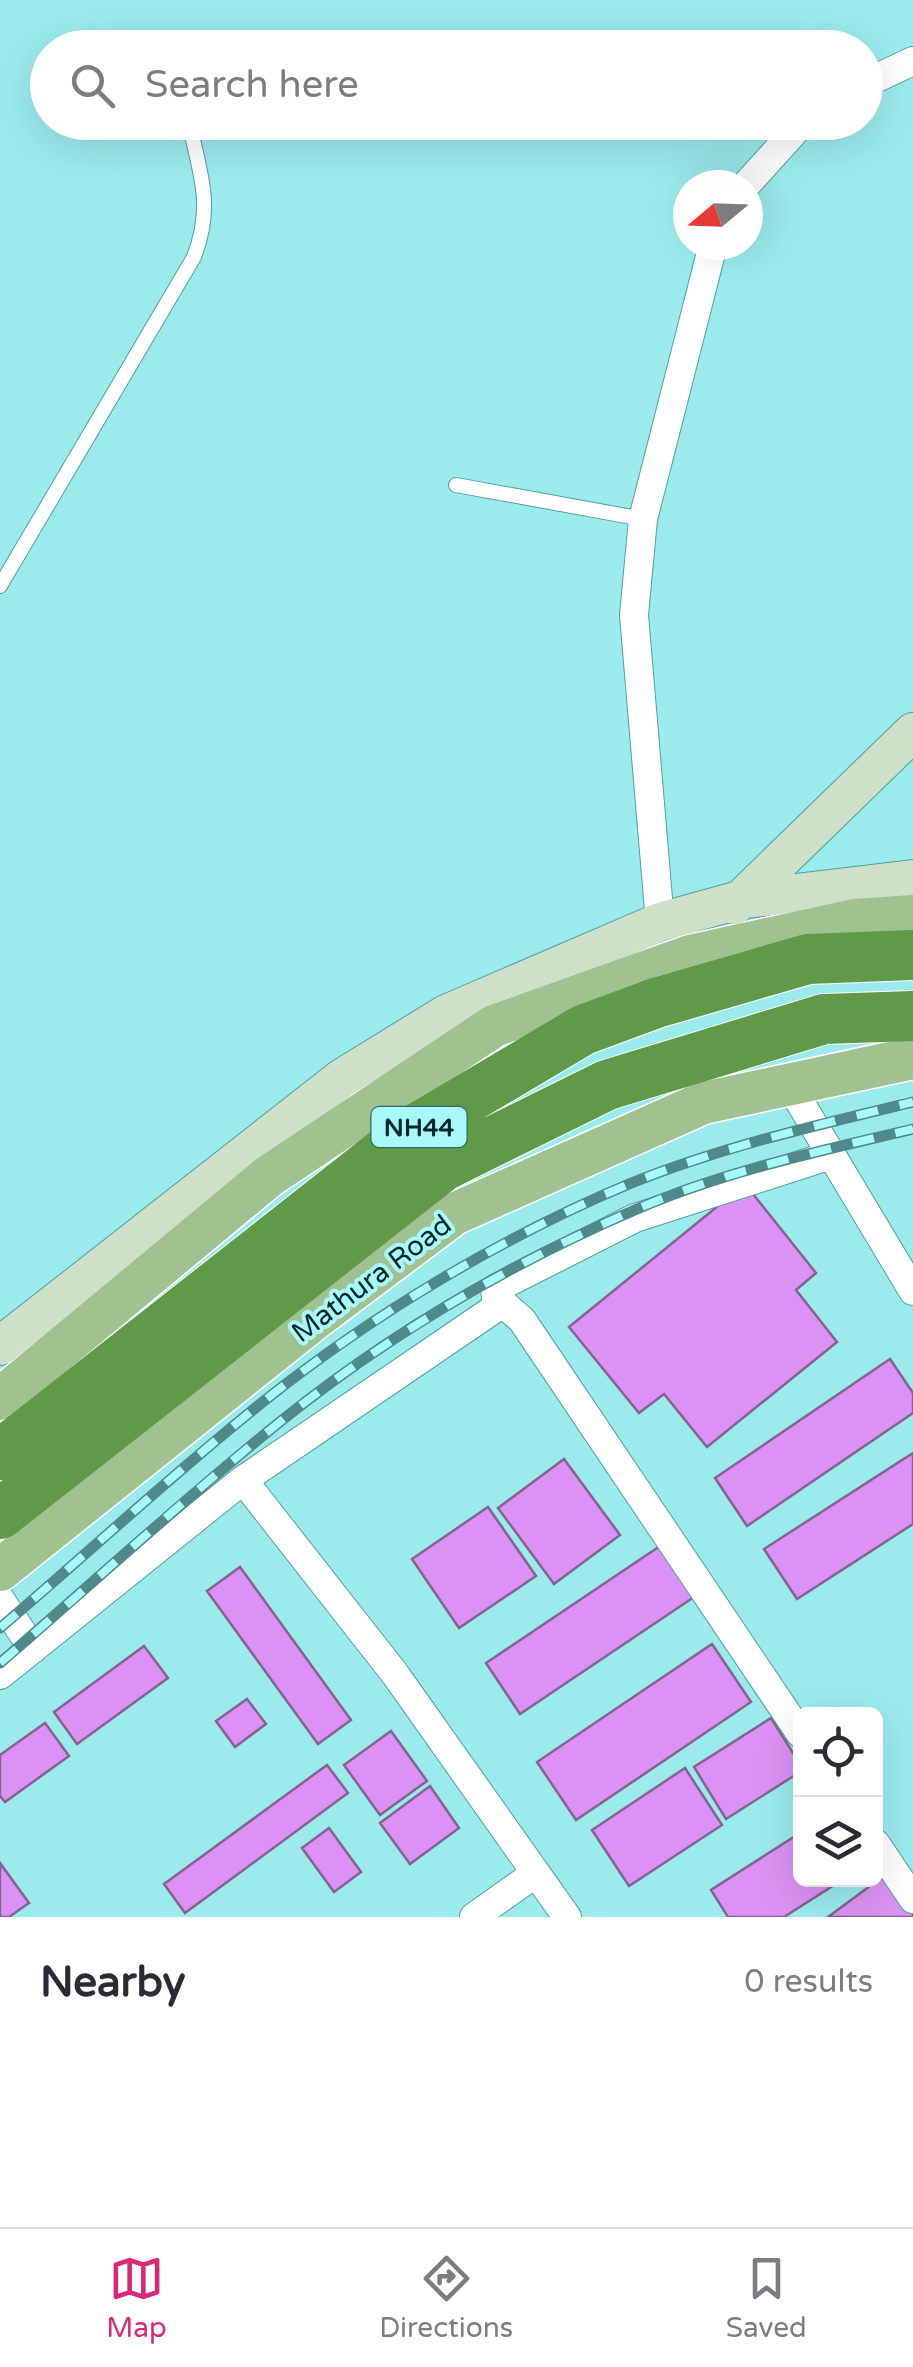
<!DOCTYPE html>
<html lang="en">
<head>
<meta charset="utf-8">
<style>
  body { margin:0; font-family:"Varela Round",sans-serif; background:#f7f7f7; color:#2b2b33 }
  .controls { position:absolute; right:30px; bottom:30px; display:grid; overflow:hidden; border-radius:15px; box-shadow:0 10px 40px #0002 }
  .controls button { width:90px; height:90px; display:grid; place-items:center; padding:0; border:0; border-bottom:2px solid #e1e1e2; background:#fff; color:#2b2b33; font:50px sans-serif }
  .compass { position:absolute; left:673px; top:170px; width:90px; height:90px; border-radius:50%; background:#fff; box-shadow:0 10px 40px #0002; rotate:251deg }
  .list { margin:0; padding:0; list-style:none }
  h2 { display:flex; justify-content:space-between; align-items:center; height:130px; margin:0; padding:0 40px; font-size:42px }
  h2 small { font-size:32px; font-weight:400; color:#7c7c81 }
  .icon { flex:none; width:55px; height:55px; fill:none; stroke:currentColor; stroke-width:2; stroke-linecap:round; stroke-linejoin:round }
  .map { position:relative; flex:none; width:913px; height:1917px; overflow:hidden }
  .search { position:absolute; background:#fff; box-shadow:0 10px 40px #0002; left:30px; right:30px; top:30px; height:110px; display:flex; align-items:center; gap:25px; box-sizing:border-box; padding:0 35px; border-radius:55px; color:#7c7c81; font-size:38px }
  .sheet { height:310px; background:#fff }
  nav { display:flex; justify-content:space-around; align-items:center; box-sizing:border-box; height:140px; border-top:2px solid #e1e1e2; background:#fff; font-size:28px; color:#7c7c81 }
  nav a { display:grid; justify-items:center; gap:5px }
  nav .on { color:#db2777 }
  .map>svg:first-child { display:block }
  .building { fill:#db92f4; stroke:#84638f; stroke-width:2.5 }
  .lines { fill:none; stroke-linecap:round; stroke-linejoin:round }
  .lane-casing { stroke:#50a0a1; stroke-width:16 }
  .street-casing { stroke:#50a0a1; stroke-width:30 }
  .secondary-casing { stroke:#50a0a1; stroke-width:40 }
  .primary-casing { stroke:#fff; stroke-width:45 }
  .highway-casing { stroke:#fff; stroke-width:52 }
  .lane { stroke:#fff; stroke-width:14 }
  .street { stroke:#fff; stroke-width:28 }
  .secondary { stroke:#cfe0c8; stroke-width:38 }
  .primary { stroke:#a0c291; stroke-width:42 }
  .highway { stroke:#609947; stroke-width:50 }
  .rail-casing { stroke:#4f898a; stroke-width:11 }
  .rail { stroke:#a8f9fa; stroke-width:8; stroke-dasharray:22; stroke-linecap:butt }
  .labels { text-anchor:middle; stroke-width:8; stroke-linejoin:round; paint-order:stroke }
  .shield { fill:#a8f9fa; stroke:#356768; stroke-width:2.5 }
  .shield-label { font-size:25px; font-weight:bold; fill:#042829 }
  .street-label { font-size:28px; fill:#042829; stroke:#a8f9fa }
</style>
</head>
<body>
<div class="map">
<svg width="913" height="1917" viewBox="0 0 913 1917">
  <rect width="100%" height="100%" fill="#9bebed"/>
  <!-- building -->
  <path class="building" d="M745 1184 816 1273 796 1290 837 1342 707 1447 664 1394 639 1413 569 1327Z
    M890 1359 913 1393V1413L747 1526 715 1478Z
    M913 1453V1524L797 1599 764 1549Z
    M564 1459 620 1535 554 1584 498 1508Z
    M488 1507 536 1576 459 1628 412 1559Z
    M669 1540 703 1591 520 1714 486 1663Z
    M240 1567 351 1720 318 1744 207 1591Z
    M712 1644 751 1702 576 1820 537 1762Z
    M144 1646 168 1678 77 1744 54 1712Z
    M247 1699 266 1724 235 1747 216 1721Z
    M771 1718 800 1764V1772L726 1819 694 1767Z
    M45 1723 69 1756 5 1802 0 1796V1755Z
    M391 1731 427 1781 380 1815 344 1765Z
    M327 1765 348 1793 185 1913 164 1884Z
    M685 1768 722 1825 629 1886 592 1830Z
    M430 1786 459 1828 410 1864 380 1823Z
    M329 1828 361 1872 334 1892 302 1848Z
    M800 1833V1880H842L784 1917H728L711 1890Z
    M0 1863 29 1903 9 1917H0Z
    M889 1872 913 1906V1917H828Z"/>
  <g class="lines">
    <!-- lane casing -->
    <g class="lane-casing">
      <path id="lane" d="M456 485 643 519
        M0 586 194 257C214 205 200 174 189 122"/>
    </g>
    <!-- street casing -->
    <g class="street-casing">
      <path id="street" d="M866 83 913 61
        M746 185 803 122
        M660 922 634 615 643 519 713 245
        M789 1084 913 1291
        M497 1307 495 1289 635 1218 831 1155
        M243 1480 395 1674 567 1917
        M0 1599 33 1649
        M0 1675 243 1480 497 1307 506 1306 522 1320 800 1733
        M876 1844 913 1899
        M474 1917 536 1873"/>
    </g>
    <!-- secondary casing -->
    <g class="secondary-casing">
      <path id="secondary" d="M735 905 913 732
        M0 1346 342 1078 446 1014 660 922 739 900 913 879"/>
    </g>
    <!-- primary casing -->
    <g class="primary-casing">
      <path id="primary" d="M0 1399 269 1176 494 1026 690 956 855 920 913 916
        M0 1570 314 1319 454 1214 703 1103 913 1058"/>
    </g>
    <!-- highway casing -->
    <g class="highway-casing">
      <path id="highway" d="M0 1455 411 1132 583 1030 656 1003 808 959 913 955
        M0 1514 443 1166 607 1085 824 1019 913 1016"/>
    </g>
    <!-- lane -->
    <use href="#lane" class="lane"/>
    <!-- street -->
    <use href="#street" class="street"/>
    <!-- secondary -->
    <use href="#secondary" class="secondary"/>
    <!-- primary -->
    <use href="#primary" class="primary"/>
    <!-- highway -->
    <use href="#highway" class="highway"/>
    <!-- rail casing -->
    <g class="rail-casing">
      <path id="rail" d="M0 1628C88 1553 174 1473 264 1401 372 1315 502 1237 629 1184 721 1147 817 1125 913 1102
        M0 1663C93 1583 185 1498 281 1421 388 1335 511 1263 637 1209 725 1171 820 1151 913 1129"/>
    </g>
    <!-- rail -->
    <use href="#rail" class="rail"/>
  </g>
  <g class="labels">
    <!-- shield labels -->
    <rect class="shield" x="371.5" y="1107" width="95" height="40" rx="8"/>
    <g class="shield-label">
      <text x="419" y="1136">NH44</text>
    </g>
    <!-- street labels -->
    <g class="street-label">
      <text transform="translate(371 1278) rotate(-37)" y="10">Mathura Road</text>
    </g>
  </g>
</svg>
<div class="controls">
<button><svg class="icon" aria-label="locate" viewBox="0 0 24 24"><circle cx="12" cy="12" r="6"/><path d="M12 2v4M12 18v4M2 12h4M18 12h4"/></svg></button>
<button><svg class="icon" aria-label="layers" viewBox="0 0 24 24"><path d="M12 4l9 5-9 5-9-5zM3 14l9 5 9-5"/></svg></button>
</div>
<svg class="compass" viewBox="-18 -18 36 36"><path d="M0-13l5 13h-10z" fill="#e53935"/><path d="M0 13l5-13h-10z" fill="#7c7c81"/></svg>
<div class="search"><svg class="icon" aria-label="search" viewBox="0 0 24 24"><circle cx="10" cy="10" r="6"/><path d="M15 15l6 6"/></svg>Search here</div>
</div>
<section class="sheet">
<h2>Nearby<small>0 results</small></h2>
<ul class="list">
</ul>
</section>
<nav>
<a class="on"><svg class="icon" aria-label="map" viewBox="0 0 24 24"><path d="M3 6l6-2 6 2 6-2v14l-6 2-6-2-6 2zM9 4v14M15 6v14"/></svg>Map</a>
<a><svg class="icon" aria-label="directions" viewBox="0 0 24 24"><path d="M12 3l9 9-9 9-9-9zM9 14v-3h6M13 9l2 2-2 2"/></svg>Directions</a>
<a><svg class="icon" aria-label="saved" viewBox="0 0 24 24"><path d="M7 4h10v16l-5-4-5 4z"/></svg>Saved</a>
</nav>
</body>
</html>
